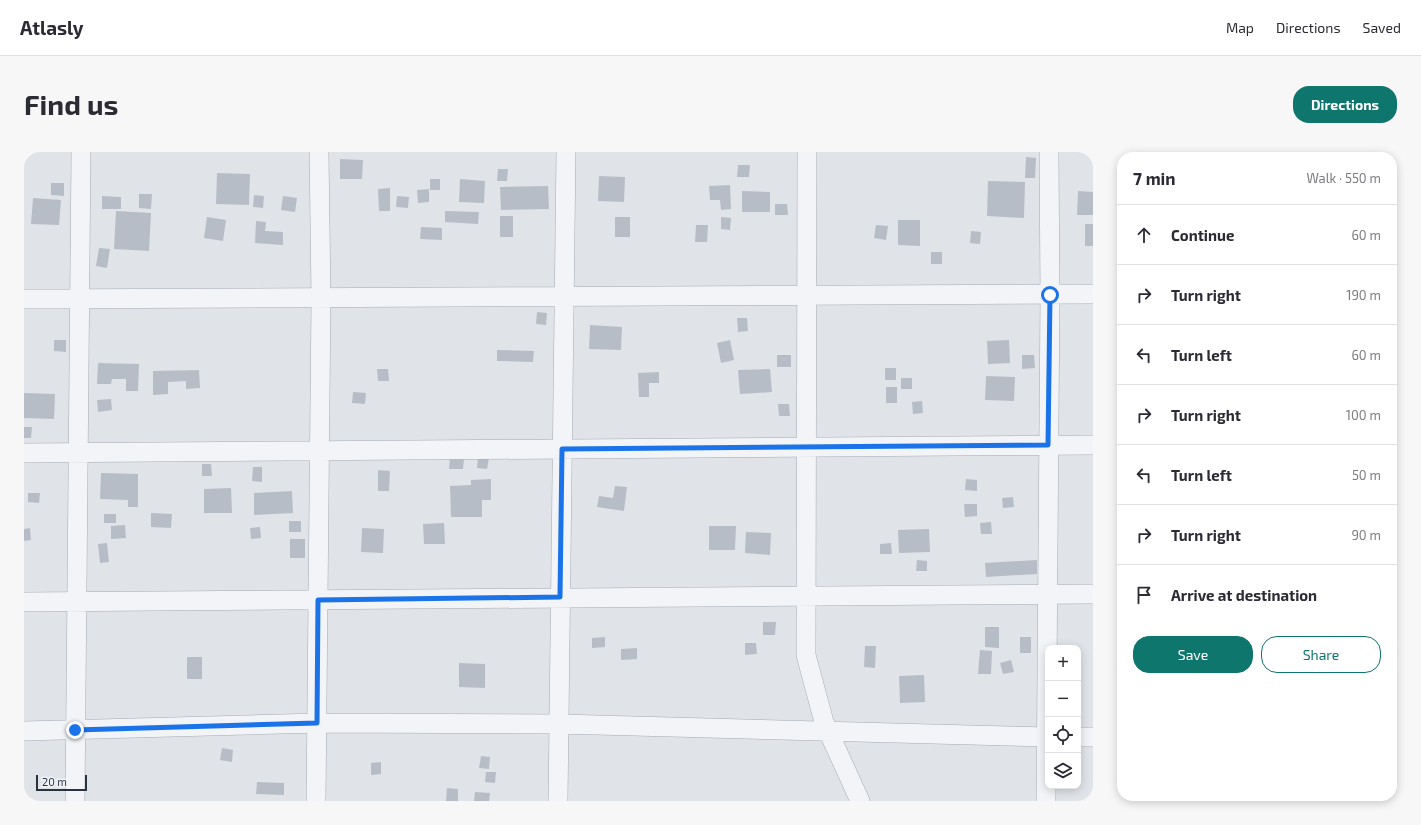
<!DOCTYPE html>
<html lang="en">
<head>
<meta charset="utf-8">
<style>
  body { margin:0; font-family:"Exo 2",sans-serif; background:#f7f7f7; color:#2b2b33 }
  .controls { position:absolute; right:12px; bottom:12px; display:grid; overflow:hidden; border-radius:8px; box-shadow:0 2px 10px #0003 }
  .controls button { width:36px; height:36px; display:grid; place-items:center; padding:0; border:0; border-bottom:1px solid #e1e1e2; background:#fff; color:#2b2b33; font:20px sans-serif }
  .scale { position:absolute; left:12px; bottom:10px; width:51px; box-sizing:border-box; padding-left:4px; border:2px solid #283240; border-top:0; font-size:11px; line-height:14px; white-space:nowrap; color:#283240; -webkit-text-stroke:3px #eff3f6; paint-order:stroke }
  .stop { position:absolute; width:12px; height:12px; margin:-9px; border:3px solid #1a73e8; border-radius:50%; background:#fff }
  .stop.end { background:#1a73e8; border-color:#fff; box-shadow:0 1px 4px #0008 }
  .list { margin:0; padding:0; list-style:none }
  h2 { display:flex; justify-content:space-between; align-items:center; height:52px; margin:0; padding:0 16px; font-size:17px }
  h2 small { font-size:13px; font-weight:400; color:#7c7c81 }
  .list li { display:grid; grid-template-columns:26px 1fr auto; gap:12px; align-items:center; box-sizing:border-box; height:60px; padding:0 16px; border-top:1px solid #e1e1e2 }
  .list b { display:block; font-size:15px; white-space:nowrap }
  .list em { font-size:13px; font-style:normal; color:#7c7c81 }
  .actions { display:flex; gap:8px; padding:12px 16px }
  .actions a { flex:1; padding:9px 0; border:1px solid #0f766e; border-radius:16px; text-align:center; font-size:14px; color:#0f766e }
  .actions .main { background:#0f766e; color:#fff }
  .icon { flex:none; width:22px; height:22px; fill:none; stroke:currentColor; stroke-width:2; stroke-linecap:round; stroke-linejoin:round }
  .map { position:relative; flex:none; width:1069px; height:649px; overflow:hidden; border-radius:16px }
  header { display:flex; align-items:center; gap:24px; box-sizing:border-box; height:56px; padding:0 20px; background:#fff; border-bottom:1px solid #e1e1e2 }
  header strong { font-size:19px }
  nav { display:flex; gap:22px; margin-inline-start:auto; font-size:14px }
  .intro { display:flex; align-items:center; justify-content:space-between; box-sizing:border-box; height:96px; padding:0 24px }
  h1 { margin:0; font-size:28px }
  .button { padding:10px 18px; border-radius:16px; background:#0f766e; color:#fff; font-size:14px; font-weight:700 }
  main { display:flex; gap:24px; padding:0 24px }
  aside { flex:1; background:#fff; border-radius:16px; box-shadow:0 2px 10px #0003 }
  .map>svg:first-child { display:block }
  .building { fill:#b7bdc6 }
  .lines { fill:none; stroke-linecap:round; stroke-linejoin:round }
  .minor-casing { stroke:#a5abb3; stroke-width:20 }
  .minor { stroke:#f2f4f7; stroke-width:19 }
  .route { stroke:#1a73e8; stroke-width:5 }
</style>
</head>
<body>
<header>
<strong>Atlasly</strong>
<nav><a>Map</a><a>Directions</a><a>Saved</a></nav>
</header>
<div class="intro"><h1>Find us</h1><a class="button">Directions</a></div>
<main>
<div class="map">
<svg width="1069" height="649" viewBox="0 0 1069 649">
  <rect width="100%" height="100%" fill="#e0e4e9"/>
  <!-- building -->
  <path class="building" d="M1002 5 1012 6 1011 26H1001Z
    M316 7 339 8 338 27H316Z
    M714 13H726L725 25H713Z
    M474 17H484L483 29H473Z
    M193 21 226 22 225 53 192 52Z
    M575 24 601 25 600 50 574 49Z
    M406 27H416V38H406Z
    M436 27 461 29 460 51 435 50Z
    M964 29 1001 30 1000 66 963 64Z
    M27 31H40V44L27 43Z
    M706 33 707 57 697 58 696 48H686L685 34Z
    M524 34 525 57 477 58 476 35Z
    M366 36V59H355L354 37Z
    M405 37V50L394 51 393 38Z
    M718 39 746 40V60H718Z
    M1054 39 1069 40V63H1053Z
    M115 42H128L127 57 115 56Z
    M230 43 240 44 239 56 229 55Z
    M78 44 97 45V57H78Z
    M259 44 273 46 271 60 257 58Z
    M373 44 385 45 384 56 372 55Z
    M9 46 37 48 35 73 7 72Z
    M751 52H763L764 63H751Z
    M92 59 127 61 125 99 90 97Z
    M421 59 455 60 454 72 421 70Z
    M476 64H489V85H476Z
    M183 65 202 68 199 89 180 86Z
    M591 65H606V85H591Z
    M697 65 707 66 706 78 697 77Z
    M874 68H896V94L874 93Z
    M232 69 242 70 241 79 259 80V93L231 91Z
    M1061 72H1069V94H1061Z
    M672 73H684L683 90H671Z
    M852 73 864 74 862 88 850 86Z
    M397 75 418 76V88L396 87Z
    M947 79 957 80 956 92 946 91Z
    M75 96 86 97 83 116 72 114Z
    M907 100H918V112H907Z
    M513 160 523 161 522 173 512 172Z
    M713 166H723L724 179 714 180Z
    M566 173 598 175 597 198 565 197Z
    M30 188H42V200L30 199Z
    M706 188 710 208 697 211 693 191Z
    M985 188 986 211 964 212 963 189Z
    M473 198 510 199 509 210 473 209Z
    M753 203H767V215H753Z
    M998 203H1010L1011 216 998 217Z
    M74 211 115 212 114 239H102V227H88L87 232H73Z
    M861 216H872V228H861Z
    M353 217H364L365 229H354Z
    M746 217 748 240 716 242 714 218Z
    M175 218 176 236 162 237V229L144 230V242L129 243V219Z
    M635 220V231H625V245H615L614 221Z
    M962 224 991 225 990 249 961 248Z
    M877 226H888V237H877Z
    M862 235H873V251H862Z
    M329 240 342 241 341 252 328 251Z
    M0 241 31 242 30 267 0 266Z
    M87 247 88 258 74 260 73 248Z
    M898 249 899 261 889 262 888 250Z
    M754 252H765L766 264H755Z
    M0 275H8L7 286H0Z
    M454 305 465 306 463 317 453 316Z
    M426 306 440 307 439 317H425Z
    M178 312H187L188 324H178Z
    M229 315H238V330L228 329Z
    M354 318 366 319 365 339H354Z
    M77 321 114 322V355H104V348L76 347Z
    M467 327V348H458V365H427L426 334 447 333V328Z
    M942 327 953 328V339L941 338Z
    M591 334 603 335 600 359 573 355 575 344 589 346Z
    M207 336 208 361H180V337Z
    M268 339 269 361 230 363V341Z
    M4 341H16L15 351 4 350Z
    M989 345 990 355 979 356 978 346Z
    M940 352H953V364L941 365Z
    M127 361 148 362 147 376 127 375Z
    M80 362H92V371H80Z
    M265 369H277V380H265Z
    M967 370 968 382H957L956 371Z
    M420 371 421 392H400L399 372Z
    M101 373 102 386 87 387V374Z
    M685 374H712L711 398H685Z
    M236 375 237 386 227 387 226 376Z
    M6 376 7 388 0 389V377Z
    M338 376 360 377 359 401 337 400Z
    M905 377 906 400 875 401 874 378Z
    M722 380 747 381 746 403 721 401Z
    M266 387H281V406H266Z
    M83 391 85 410 76 411 74 392Z
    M867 391 868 402H856V392Z
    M893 408 903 409V419H892Z
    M1013 408V422L962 425 961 411Z
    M739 470H752L751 483H739Z
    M961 475H975V496L961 495Z
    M581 485V495L568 496V486Z
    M996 485H1007V501H996Z
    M721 491H732L733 502 721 503Z
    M841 494H852L851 516 840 515Z
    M613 496V507L597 508V497Z
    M956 498 968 499 967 522H954Z
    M163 505H178V527H163Z
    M987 508 990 520 979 522 976 511Z
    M435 511 461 512V536L435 535Z
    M900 523 901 550 876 551 875 524Z
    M198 596 209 598 208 610 196 608Z
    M457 604 466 605 465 617 455 616Z
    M357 610V622L347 623V611Z
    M462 620H472L471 631 461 630Z
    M233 630 260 631V643L232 642Z
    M423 636 434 637V649H422Z
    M451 640 466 641 465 649H450Z"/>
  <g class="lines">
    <!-- minor casing -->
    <g class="minor-casing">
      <path id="minor" d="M783 0 782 503 800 570 836 649
        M0 147 1069 142
        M0 301 1069 293
        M0 450 1069 442
        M0 579 293 571 535 572 1024 585
        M1054 585H1069
        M51 649 57 0
        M292 649 297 146 295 0
        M534 649 542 0
        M1022 649 1026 143 1025 0"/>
    </g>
    <!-- minor -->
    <use href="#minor" class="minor"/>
  </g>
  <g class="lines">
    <!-- route -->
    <path class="route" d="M51 578 293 571 294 448 536 445 538 297 1024 293 1026 143"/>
  </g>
</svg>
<div class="controls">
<button>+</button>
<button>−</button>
<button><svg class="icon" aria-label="locate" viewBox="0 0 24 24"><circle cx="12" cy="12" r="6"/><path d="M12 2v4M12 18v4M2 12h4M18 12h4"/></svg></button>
<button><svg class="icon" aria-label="layers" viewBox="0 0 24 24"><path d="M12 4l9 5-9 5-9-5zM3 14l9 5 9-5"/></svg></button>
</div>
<div class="scale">20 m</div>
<div class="stop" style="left:1026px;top:143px"></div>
<div class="stop end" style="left:51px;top:578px"></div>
</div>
<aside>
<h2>7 min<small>Walk · 550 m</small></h2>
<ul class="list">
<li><svg class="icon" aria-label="ahead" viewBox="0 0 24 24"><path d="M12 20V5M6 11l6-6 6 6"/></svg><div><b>Continue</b></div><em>60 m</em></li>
<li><svg class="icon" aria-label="right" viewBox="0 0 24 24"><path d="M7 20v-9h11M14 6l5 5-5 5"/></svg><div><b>Turn right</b></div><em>190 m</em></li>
<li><svg class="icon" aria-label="left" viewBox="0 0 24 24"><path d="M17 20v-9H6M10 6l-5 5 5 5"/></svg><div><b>Turn left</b></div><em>60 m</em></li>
<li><svg class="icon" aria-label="right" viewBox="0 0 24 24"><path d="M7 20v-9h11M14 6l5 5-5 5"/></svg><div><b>Turn right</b></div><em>100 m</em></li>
<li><svg class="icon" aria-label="left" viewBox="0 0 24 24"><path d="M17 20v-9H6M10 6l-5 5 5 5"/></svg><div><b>Turn left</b></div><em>50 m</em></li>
<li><svg class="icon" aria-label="right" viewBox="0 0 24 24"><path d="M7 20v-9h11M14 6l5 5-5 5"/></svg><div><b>Turn right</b></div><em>90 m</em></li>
<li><svg class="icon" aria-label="arrive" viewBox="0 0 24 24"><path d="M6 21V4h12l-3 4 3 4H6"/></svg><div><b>Arrive at destination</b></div></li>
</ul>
<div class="actions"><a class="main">Save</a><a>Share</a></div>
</aside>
</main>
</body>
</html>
